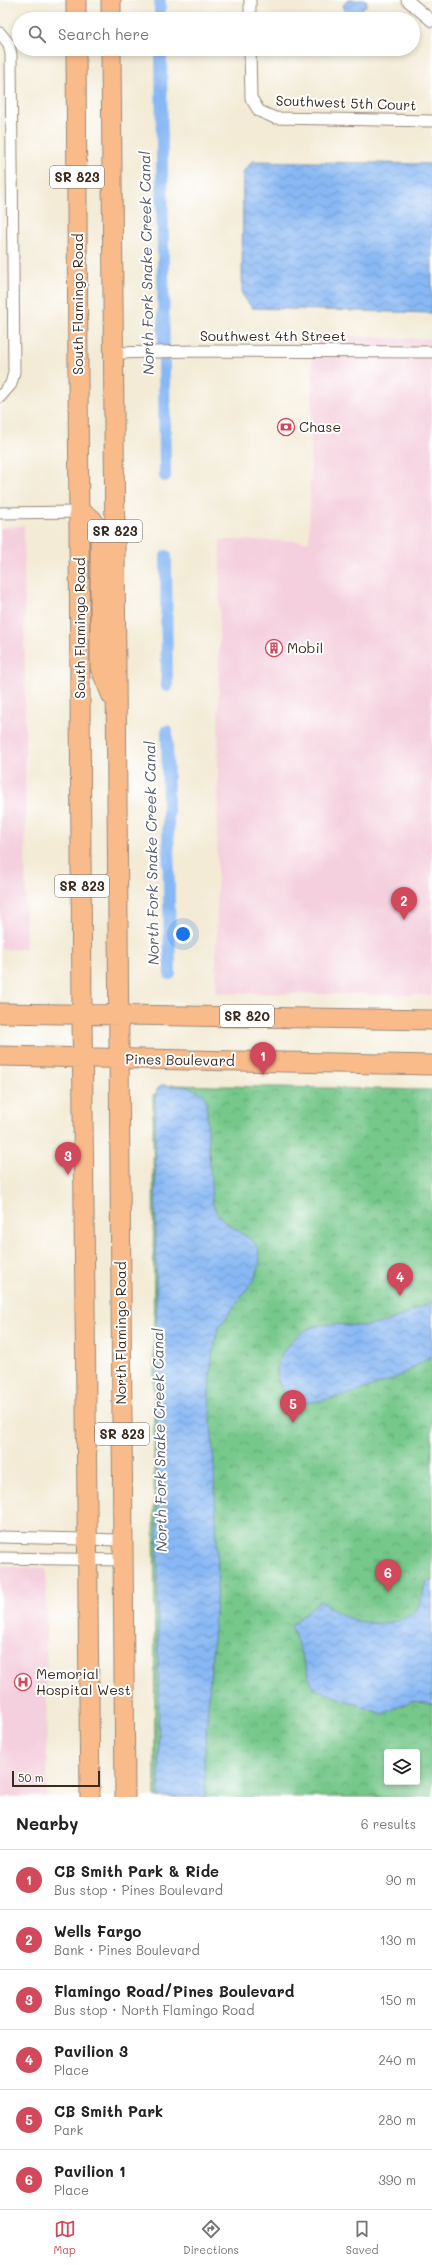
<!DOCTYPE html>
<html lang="en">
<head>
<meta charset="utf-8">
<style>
  body { margin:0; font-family:Mali,sans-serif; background:#f6f6f6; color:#222 }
  .controls { position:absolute; right:12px; bottom:12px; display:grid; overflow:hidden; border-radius:4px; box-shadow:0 2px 6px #0003 }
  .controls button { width:36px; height:36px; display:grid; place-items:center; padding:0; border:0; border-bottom:1px solid #e0e0e0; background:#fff; color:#222; font:20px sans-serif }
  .scale { position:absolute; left:12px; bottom:10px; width:88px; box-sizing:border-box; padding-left:4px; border:2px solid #3b2a1e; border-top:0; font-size:11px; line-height:14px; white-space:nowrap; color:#3b2a1e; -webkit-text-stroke:3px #fff; paint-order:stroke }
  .you { position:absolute; left:183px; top:934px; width:14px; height:14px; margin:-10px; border:3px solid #fff; border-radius:50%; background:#1a73e8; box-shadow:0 0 0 6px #1a73e833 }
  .badge { display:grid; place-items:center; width:26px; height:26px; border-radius:50%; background:#d1495b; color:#fff; font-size:13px; font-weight:700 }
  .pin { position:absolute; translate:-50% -33px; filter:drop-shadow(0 1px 2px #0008) }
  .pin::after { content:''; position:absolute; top:21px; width:14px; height:12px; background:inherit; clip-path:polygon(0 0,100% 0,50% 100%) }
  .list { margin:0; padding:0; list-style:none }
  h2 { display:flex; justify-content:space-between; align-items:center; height:52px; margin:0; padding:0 16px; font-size:17px }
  h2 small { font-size:13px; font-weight:400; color:#767676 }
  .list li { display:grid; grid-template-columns:26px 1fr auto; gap:12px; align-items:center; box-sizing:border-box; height:60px; padding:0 16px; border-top:1px solid #e0e0e0 }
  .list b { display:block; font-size:15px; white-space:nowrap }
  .list p { margin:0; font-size:13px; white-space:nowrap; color:#767676 }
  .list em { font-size:13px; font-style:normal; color:#767676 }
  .icon { flex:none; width:22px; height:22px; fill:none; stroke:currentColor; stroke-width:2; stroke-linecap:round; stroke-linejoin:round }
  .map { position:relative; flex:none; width:432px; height:1797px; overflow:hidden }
  .search { position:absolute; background:#fff; box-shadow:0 2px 6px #0003; left:12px; right:12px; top:12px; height:44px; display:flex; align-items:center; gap:10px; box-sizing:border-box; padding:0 14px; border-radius:22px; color:#767676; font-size:15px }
  .sheet { height:412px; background:#fff }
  nav { display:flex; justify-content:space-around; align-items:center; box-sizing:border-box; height:56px; border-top:1px solid #e0e0e0; background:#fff; font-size:11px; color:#767676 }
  nav a { display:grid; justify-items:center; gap:2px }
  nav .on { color:#d1495b }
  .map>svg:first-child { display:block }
  .built { fill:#f4cfdd }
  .park { fill:url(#park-crowns); stroke:#587854; fill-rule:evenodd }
  .water { fill:url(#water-waves); stroke:#627189 }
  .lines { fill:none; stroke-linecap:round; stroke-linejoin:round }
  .canal { stroke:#88b8f4; stroke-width:12 }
  .minor-casing { stroke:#978a7a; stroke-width:13 }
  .trunk-casing { stroke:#978a7a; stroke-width:21 }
  .minor { stroke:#fff; stroke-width:11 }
  .trunk { stroke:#fabb8b; stroke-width:19 }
  .labels { text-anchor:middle; stroke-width:4; stroke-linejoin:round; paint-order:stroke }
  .shield { fill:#fff; stroke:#766a62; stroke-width:1 }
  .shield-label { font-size:13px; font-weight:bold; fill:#3b2a1e }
  .street-label { font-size:14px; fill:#3b2a1e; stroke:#fff }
  .poi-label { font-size:14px; fill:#3b2a1e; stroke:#fff; text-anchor:start }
  .water-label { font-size:15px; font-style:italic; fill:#565c69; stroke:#fff }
</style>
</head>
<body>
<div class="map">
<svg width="432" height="1797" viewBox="0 0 432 1797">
  <defs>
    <pattern id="park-crowns" width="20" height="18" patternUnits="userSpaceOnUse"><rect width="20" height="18" fill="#74c78a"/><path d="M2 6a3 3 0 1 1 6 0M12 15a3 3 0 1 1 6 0" fill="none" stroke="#60a270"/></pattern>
    <pattern id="water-waves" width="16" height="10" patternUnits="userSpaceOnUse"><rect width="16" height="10" fill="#88b8f4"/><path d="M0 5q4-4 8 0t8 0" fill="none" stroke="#7096c5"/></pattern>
  </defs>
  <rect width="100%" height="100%" fill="#fff"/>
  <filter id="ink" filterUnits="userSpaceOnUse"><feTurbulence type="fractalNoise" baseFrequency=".025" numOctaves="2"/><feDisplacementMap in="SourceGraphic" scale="8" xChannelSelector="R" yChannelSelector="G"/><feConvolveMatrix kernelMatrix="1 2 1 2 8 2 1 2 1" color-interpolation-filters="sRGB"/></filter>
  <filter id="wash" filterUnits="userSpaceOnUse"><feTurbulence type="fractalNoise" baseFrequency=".012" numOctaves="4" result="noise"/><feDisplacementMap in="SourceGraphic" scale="16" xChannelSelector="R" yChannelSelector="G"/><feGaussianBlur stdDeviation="0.9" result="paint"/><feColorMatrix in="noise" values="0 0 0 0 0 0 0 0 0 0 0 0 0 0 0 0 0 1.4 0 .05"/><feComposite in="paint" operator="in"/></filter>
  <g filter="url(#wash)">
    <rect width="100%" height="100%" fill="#f3ebd6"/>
    <!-- built -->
    <path class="built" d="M313 335 432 339V995L216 993 220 540 309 541Z
      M24 525 26 949H0V528Z
      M0 1567 46 1568 47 1797H0Z"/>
    <!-- park -->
    <path class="park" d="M172 1085 432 1090V1797H155L153 1095ZM387 1752H417V1782H387Z"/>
    <!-- water -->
    <path class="water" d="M348 0H366L367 5 362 8 360 19H347L343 5Z
      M252 161 432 164V313L252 308 242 294 243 172Z
      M161 1085 188 1087 203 1093 206 1098 212 1202 217 1213 225 1222 253 1241 258 1248 260 1264 255 1278 218 1329 212 1356 209 1393 214 1465 218 1574 204 1762 206 1797H159L155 1098 157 1090Z
      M432 1302V1356C420 1363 408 1372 395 1378 377 1386 316 1406 298 1402 293 1401 287 1396 284 1392 266 1370 286 1341 306 1330 327 1318 353 1329 372 1325 393 1321 413 1311 432 1302Z
      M432 1580V1704L412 1701 382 1714 313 1688 291 1625 320 1601C328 1606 336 1612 344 1616 365 1627 412 1628 421 1601 423 1596 424 1589 425 1583Z"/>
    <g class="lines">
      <!-- canal -->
      <path class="canal" d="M160 0V19
        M161 49 165 476
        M166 556 167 686
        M167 731 170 974"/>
    </g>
  </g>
  <g filter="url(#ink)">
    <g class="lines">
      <!-- minor casing -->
      <g class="minor-casing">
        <path id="minor" d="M250 0V19
          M407 0 432 21
          M0 33 9 44 11 55 14 372 11 384 0 397
          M250 49 251 98 259 111 275 118 432 121
          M114 353 196 351 432 352
          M0 513 80 512
          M0 1537 122 1540
          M0 1558 123 1560"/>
      </g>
      <!-- trunk casing -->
      <g class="trunk-casing">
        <path id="trunk" d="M76 0V19
          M111 0V19
          M76 49 82 1014 90 1797
          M111 49 125 1797
          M80 512 92 519 100 535V667L112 696
          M0 1013 432 1020
          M0 1056 432 1065"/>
      </g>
      <!-- minor -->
      <use href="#minor" class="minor"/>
      <!-- trunk -->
      <use href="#trunk" class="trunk"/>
    </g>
  </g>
  <!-- icons -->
  <defs>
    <g id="bank-ring" transform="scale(0.9)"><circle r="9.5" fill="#fff" stroke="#d1495b" stroke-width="1.5"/><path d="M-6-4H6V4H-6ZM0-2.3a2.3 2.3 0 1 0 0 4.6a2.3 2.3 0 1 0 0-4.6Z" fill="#d1495b"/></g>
    <g id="building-ring" transform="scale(0.9)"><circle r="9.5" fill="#fff" stroke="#d1495b" stroke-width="1.5"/><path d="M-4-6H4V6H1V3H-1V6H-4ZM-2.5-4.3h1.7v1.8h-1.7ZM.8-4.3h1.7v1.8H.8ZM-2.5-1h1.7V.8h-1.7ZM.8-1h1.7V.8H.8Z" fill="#d1495b"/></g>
    <g id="hospital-ring" transform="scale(0.9)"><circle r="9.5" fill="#fff" stroke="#d1495b" stroke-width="1.5"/><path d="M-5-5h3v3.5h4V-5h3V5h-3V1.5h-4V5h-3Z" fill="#d1495b"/></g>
  </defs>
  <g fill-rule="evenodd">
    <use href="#bank-ring" x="286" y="427"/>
    <use href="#building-ring" x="274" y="648"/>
    <use href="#hospital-ring" x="23" y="1682"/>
  </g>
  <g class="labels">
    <!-- shield labels -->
    <g class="shield">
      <rect x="50" y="166" width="54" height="22" rx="3"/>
      <rect x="88" y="520" width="54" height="22" rx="3"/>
      <rect x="55" y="875" width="54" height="22" rx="3"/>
      <rect x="220" y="1005" width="54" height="22" rx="3"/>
      <rect x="95" y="1423" width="54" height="22" rx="3"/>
    </g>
    <g class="shield-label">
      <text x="77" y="182">SR 823</text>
      <text x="115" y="536">SR 823</text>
      <text x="82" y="891">SR 823</text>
      <text x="247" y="1021">SR 820</text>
      <text x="122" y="1439">SR 823</text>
    </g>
    <!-- street labels -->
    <g class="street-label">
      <text transform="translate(346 103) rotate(2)" y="5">Southwest 5th Court</text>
      <text transform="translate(78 304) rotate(-90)" y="5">South Flamingo Road</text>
      <text x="273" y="341">Southwest 4th Street</text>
      <text transform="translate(80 628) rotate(-90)" y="5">South Flamingo Road</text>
      <text transform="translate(180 1060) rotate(1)" y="5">Pines Boulevard</text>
      <text transform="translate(121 1333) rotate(-90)" y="5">North Flamingo Road</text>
    </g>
    <!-- poi labels -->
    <g class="poi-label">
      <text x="299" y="432">Chase</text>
      <text x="287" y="653">Mobil</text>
      <text x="36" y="1679">Memorial<tspan x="36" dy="16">Hospital West</tspan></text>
    </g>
    <!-- water labels -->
    <g class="water-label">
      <text transform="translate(147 263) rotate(-91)" y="5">North Fork Snake Creek Canal</text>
      <text transform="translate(152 853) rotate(-91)" y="5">North Fork Snake Creek Canal</text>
      <text transform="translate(160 1440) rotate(-91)" y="5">North Fork Snake Creek Canal</text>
    </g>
  </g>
</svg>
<div class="controls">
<button><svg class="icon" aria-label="layers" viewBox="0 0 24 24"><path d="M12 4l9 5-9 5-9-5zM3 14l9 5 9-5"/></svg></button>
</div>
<div class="scale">50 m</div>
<div class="you"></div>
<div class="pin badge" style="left:263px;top:1075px">1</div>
<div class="pin badge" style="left:404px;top:920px">2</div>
<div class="pin badge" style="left:68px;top:1175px">3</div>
<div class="pin badge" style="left:400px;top:1296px">4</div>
<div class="pin badge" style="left:293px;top:1423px">5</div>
<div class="pin badge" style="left:388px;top:1592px">6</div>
<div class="search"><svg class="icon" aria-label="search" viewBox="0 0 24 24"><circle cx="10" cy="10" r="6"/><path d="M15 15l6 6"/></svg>Search here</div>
</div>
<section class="sheet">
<h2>Nearby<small>6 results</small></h2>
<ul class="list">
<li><span class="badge">1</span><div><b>CB Smith Park &amp; Ride</b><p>Bus stop · Pines Boulevard</p></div><em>90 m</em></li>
<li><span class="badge">2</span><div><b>Wells Fargo</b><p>Bank · Pines Boulevard</p></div><em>130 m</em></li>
<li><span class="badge">3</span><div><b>Flamingo Road/Pines Boulevard</b><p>Bus stop · North Flamingo Road</p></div><em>150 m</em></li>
<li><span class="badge">4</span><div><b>Pavilion 3</b><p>Place</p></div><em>240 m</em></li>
<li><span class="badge">5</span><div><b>CB Smith Park</b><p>Park</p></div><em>280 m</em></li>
<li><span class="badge">6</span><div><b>Pavilion 1</b><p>Place</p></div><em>390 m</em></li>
</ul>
</section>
<nav>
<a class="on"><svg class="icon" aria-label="map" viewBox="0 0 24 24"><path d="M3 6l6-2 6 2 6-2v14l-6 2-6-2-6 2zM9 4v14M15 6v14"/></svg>Map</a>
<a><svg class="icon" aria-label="directions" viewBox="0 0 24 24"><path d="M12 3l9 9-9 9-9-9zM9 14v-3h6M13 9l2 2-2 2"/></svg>Directions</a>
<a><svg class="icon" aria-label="saved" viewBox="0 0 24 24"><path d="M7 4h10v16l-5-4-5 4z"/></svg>Saved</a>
</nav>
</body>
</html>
